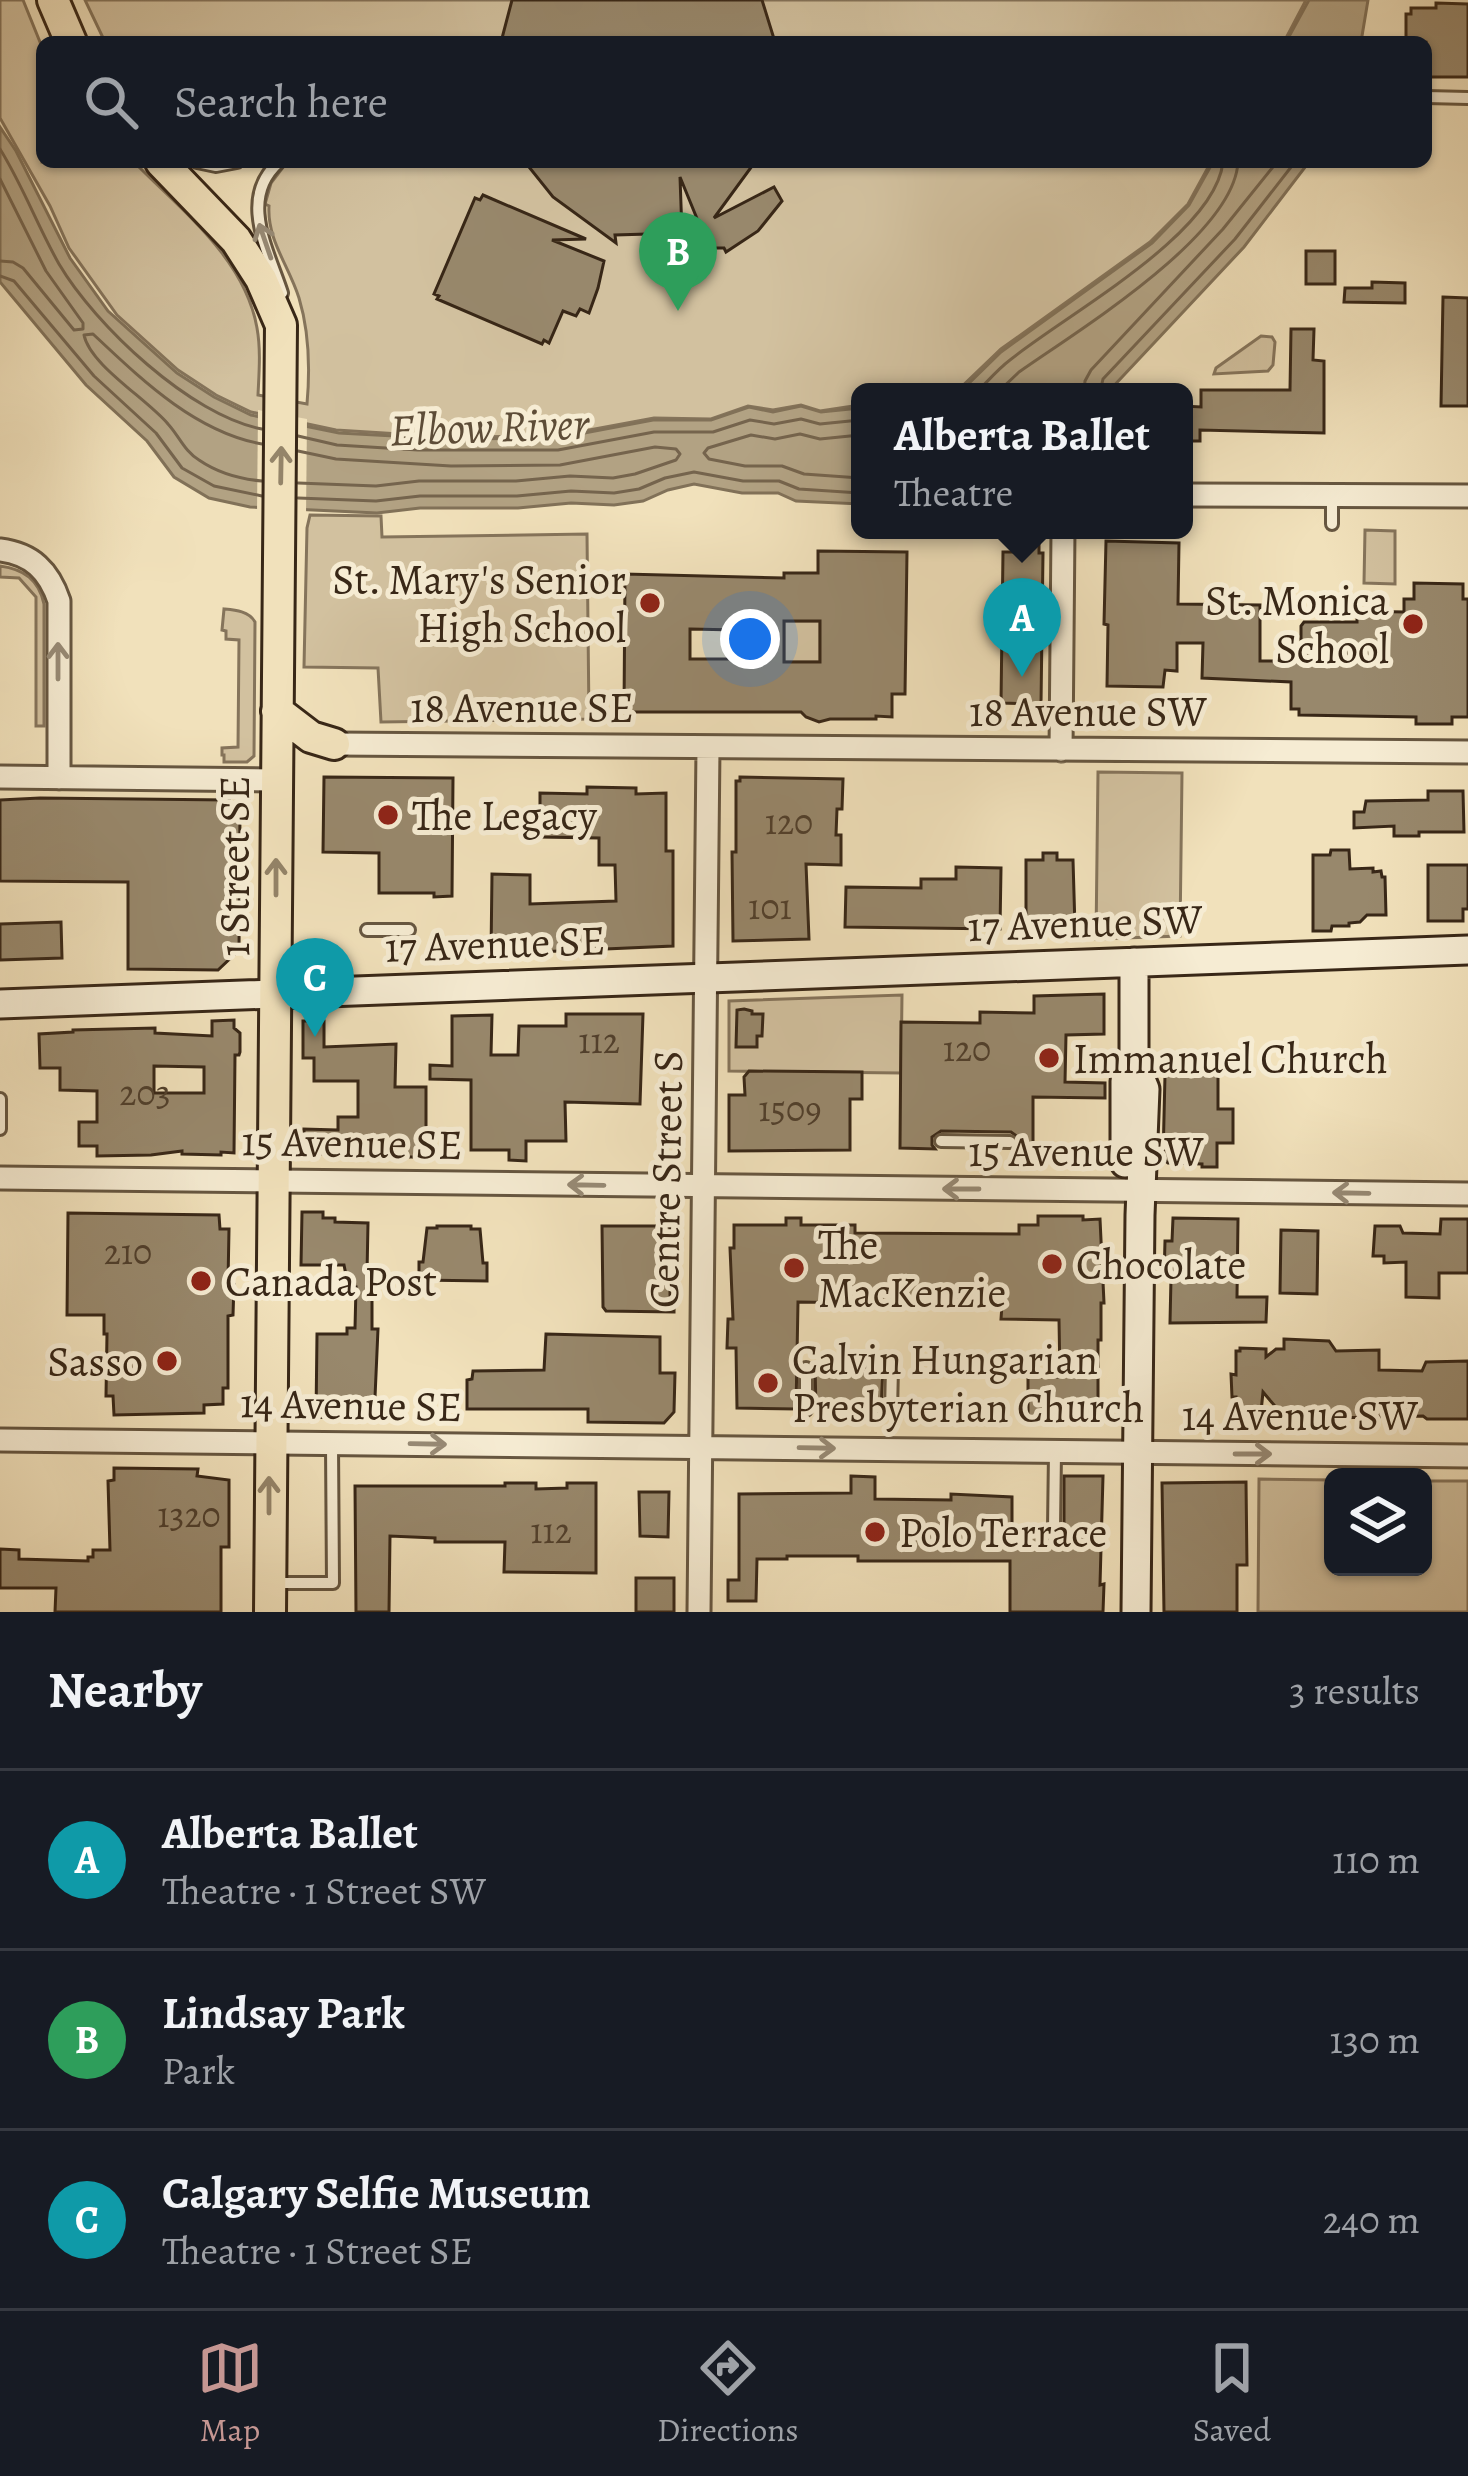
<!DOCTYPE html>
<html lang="en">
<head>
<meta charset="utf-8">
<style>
  body { margin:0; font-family:Alegreya,serif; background:#242831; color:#f1f3f6 }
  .controls { position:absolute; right:36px; bottom:36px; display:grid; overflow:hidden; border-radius:18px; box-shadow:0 3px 9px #0004 }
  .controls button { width:108px; height:108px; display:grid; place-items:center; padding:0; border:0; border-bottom:3px solid #363941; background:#171b24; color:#f1f3f6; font:60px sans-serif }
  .you { position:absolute; left:750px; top:639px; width:42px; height:42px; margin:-30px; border:9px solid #fff; border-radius:50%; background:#1a73e8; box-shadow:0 0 0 18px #1a73e833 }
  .badge { display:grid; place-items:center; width:78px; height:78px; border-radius:50%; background:#c59692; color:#fff; font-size:39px; font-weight:700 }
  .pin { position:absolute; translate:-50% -99px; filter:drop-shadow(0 3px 6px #0008) }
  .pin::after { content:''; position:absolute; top:63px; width:42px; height:36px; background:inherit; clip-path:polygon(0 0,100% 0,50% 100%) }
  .popup { position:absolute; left:851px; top:383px; width:342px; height:156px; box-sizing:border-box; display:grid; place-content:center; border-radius:18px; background:#171b24; filter:drop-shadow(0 3px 9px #0005); font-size:39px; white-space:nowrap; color:#9ea1a6 }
  .popup b { font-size:45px; color:#f1f3f6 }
  .popup::after { content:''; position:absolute; left:50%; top:100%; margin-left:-24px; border:24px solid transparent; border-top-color:#171b24 }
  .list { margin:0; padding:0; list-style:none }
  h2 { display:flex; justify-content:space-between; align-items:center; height:156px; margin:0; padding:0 48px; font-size:51px }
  h2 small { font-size:39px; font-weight:400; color:#9ea1a6 }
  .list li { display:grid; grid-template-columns:78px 1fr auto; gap:36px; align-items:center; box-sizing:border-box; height:180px; padding:0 48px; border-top:3px solid #363941 }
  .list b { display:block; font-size:45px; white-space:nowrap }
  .list p { margin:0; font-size:39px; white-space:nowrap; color:#9ea1a6 }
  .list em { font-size:39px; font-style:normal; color:#9ea1a6 }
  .icon { flex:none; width:66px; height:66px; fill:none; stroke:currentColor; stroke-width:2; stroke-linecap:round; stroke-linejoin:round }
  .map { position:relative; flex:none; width:1468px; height:1612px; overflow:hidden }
  .search { position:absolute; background:#171b24; box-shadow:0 3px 9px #0004; left:36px; right:36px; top:36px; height:132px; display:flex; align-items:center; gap:30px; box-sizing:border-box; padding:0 42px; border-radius:18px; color:#9ea1a6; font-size:45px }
  .sheet { height:696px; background:#171b24 }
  nav { display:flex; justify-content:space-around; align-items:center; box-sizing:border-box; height:168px; border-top:3px solid #363941; background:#171b24; font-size:33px; color:#9ea1a6 }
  nav a { display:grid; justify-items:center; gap:6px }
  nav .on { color:#c59692 }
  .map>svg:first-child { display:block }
  .green { fill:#d2c19f; stroke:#85745b; stroke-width:3 }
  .water { fill:#b2a283; stroke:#817158; stroke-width:3 }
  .pier { fill:#f1e1bb }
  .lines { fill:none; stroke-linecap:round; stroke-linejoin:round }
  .shore { stroke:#75644d; stroke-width:3 }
  .building { fill:#98886c; stroke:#382717; stroke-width:3; fill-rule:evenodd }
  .lane-casing { stroke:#665640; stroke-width:16 }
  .street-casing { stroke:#665640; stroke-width:27 }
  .secondary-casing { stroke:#382717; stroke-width:33 }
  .primary-casing { stroke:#382717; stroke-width:36 }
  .lane { stroke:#f6ecd3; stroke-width:10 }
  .street { stroke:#f6ecd3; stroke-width:21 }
  .secondary { stroke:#f6ecd3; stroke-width:27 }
  .primary { stroke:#f1e1bb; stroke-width:30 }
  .oneway { stroke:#978a75 }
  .oneway2 { stroke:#948469 }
  .poi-dot { fill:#8f2418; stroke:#f6ecd3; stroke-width:4.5 }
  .labels { text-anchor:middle; stroke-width:10; stroke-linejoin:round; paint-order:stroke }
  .number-label { font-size:36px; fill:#503f2c }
  .poi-label { font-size:42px; fill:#382717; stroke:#f6ecd3; text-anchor:start }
  .street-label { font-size:42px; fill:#382717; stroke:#f6ecd3 }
  .water-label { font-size:45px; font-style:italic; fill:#5d4c37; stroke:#f6ecd3 }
</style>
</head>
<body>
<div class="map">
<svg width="1468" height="1612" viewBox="0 0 1468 1612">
  <rect width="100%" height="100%" fill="#f1e1bb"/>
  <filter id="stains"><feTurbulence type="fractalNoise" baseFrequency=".00167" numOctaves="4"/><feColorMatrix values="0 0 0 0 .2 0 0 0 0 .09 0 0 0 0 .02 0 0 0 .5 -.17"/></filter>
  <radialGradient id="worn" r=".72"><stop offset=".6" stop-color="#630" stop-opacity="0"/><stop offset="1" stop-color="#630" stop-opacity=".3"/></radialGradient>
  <!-- green -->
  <path class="green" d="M0 0H23L42 47V162H134C181 210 245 258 257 328 261 350 259 373 258 395L307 404C310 370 309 331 299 298 289 266 267 240 269 206L265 204 271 183 287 162H1211L1188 204 1150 242 1001 349 956 392H860V405L820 411 801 405 773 410 748 406 711 419 654 418 557 436 448 437 336 430 251 412 216 395 178 370 117 315 69 248 50 206 0 118Z
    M85 0H1306L1284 42H105Z
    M1261 336 1272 337 1275 342 1273 365 1268 371 1214 374 1216 368Z
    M310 515 381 516 382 537 587 534 589 719 381 722 378 668 304 667 307 528Z
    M1365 530 1395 531V584L1364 583Z
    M0 566C24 569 39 580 44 604V726H36V597L19 578 0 577Z
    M224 609C235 610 249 611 255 622L254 756 247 762H224V755H222V748L238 747 239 640 226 639V631L222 630Z
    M784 621H820V662H784Z
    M1098 772 1182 773 1180 936 1096 939Z
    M902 995 901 1073 729 1071V1001Z
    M1259 1479 1333 1480V1567H1423V1481H1468V1612H1258Z"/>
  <!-- water -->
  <path class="water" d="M1309 0H1368L1361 42H1286Z
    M0 127 16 151 70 258 108 311 177 373 214 397 251 415 339 433 450 439 558 438 653 420H711L749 407 773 412 801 406 821 412 860 408V504L796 501 778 493H742L694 484 668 490 643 501 614 505 571 503 518 508H420L377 513 250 507 209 498 174 477 147 441 86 385 0 282Z
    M1213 162H1309L1244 247 1108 392H960L1001 352 1152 243 1189 205Z"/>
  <!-- pier -->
  <path class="pier" d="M258 410 307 419 306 517 257 514Z"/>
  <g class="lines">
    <!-- shore -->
    <path class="shore" d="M0 149C23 186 38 227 59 264 95 325 191 416 262 429
      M0 179 46 271 83 323V329L74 330 23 268 13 262 0 261
      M0 276 14 281 94 376 156 433 182 468 214 486 262 496
      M977 392C988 381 998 369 1010 360 1065 315 1215 235 1223 162
      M998 392 1019 372C1077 331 1234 236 1238 162
      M1084 392 1085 381 1091 370 1223 229 1277 162
      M1100 392 1103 379 1235 239 1295 162
      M860 435 820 439 800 434 775 439 751 435 708 448 704 453 709 459 745 466H782L804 474 860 478
      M298 436 337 445 418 450H558L654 432H713L750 420 774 424 801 419 820 424 860 420
      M262 481C239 479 218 473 199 460 185 452 179 436 168 424 147 399 90 365 84 335L93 334C141 379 195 432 262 444
      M298 483 376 486 419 481H516L570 476 613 478 635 474 676 460 680 454 676 449 655 447 560 465 451 466 336 459 298 451
      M298 498 376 501 420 496H517L571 491 614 493 639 489 665 478 694 472 743 481H779L799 489 860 493"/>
  </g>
  <!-- building -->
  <path class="building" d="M512 0H762L775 42H501Z
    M1436 3 1468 4V77H1426V42L1406 40V14H1411V8H1436Z
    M525 162H755L714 218 774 187 782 201 758 231 726 252 724 248H713L707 243 680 177 682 233 615 235 616 243 553 197Z
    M483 195 586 239 552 240 604 261 598 288 589 313 580 309 576 316 563 311 549 343 544 340 542 344 437 299 439 296 434 294 475 198 480 200Z
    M1306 251H1335V284H1306Z
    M1372 282 1405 283V303L1344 302 1345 288H1372Z
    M1443 297 1468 298V406H1441Z
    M1291 329H1314L1313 360 1324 361V433L1200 430V441H1184V406L1201 407V390H1290Z
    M1017 533H1039V553H1043L1041 704 1001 703 1003 552H1017Z
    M1106 541 1179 543 1178 604 1260 605V661H1295V657H1301V626L1304 622H1357V611L1404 612V599H1414V583L1463 584V599H1468V717H1452V724H1416V717L1299 715V709H1291V682L1202 678 1203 643H1177V671L1165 670 1163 687 1107 686 1108 625 1104 624Z
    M818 551 907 552 905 694H892V717L876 716V719H830L819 722 806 717 801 712H624L625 574 784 578V573H818ZM784 621H820V662H784ZM690 629 736 630V659H690Z
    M324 777 453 778 452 896 434 897V893H379V853L323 852Z
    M740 777 843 779 842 809H837L836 835H841V865L806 864 809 939 733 941 732 852H736V781H740Z
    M587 787 636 788V794L666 793V851H673V946L491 954 492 874 530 875V904L616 901 615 865H599V838L540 837V793L587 794Z
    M1428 791H1463L1464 832H1419V836H1394V826L1354 828V812H1364L1366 801 1428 800Z
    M40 798 229 800 240 812 239 950 218 970 128 969V882L0 881V800Z
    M1331 850H1349L1350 869 1373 868V872L1381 871 1382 877H1385L1386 915H1367L1360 922 1349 923V926H1332L1331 931H1313V855H1330Z
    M1043 853H1057V860H1073L1075 928 1026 925V860H1043Z
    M1428 865H1468V909H1463V921H1428Z
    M956 867 1001 868 1000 929 845 927 846 887 921 888V879H956Z
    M61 922 62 958 0 960V924Z
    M1104 994V1034L1066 1035 1065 1082 1105 1083V1098L1033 1097V1150H1016L1019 1138 1011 1132 941 1131 932 1137V1145L935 1149 900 1148 901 1022 980 1023V1012L1034 1013V996Z
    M744 1009 752 1011V1014H763L762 1036H757V1047H736L737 1010Z
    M566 1014H643L640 1104 565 1102 566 1141H526V1161L509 1160V1150H471V1080L430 1079V1065L452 1066V1016L492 1015 491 1055H518L519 1026H566Z
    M234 1020V1028L240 1033V1052L239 1055H235L234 1153 221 1152V1155L182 1154V1151L151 1155 97 1156V1146H79V1122H97V1091L60 1090V1068H40L39 1034 73 1032V1030L155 1028V1033L212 1036V1021ZM154 1066 204 1067V1093H154Z
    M303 1021H324V1047L396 1044 395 1087H426V1151L417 1157H392V1152H384L378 1147H349V1152L304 1155V1129L338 1130V1117H358V1081H314V1058H303Z
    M749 1071 862 1072V1099H850V1150L729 1151V1095H745L744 1077Z
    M1165 1075H1218V1109H1233V1143H1217V1167H1202V1164L1168 1163 1163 1159Z
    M302 1212H323V1218H335V1222L368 1223 367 1274H372V1329H378L374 1420 316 1417 317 1334H347V1328H355L356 1287H351V1275H346L344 1265H301Z
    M68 1213 219 1215 220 1229H229L228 1282 234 1284 233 1315 228 1316V1388H223V1404L204 1405V1413L114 1415 113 1396H106L107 1334H104V1315H67Z
    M1038 1216H1083V1220L1100 1219 1104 1303H1101V1340H1098V1419L1028 1418V1377H1060L1059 1320 1001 1319 1002 1305 798 1302 796 1409 737 1408 736 1348H727L728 1319H733L730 1248H734V1225H786V1218H801V1225H855V1233L1019 1234V1225H1038Z
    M1173 1218 1238 1219 1237 1297H1267L1266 1322 1170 1323 1171 1278H1164L1165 1241H1172Z
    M1441 1219H1468V1273H1439V1298L1406 1297V1262L1384 1263V1256H1373L1375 1226H1400L1403 1233 1440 1234Z
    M437 1226H471V1229H480L483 1263H487V1281L419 1280V1262H423L427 1228H437Z
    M602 1226H670V1296L674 1300V1312L606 1311 603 1307Z
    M1281 1230 1318 1231 1317 1294 1280 1293Z
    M546 1334 660 1337V1373H675L674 1412 664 1423 588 1422V1409H467V1380L472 1379 473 1371 544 1370Z
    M1284 1339 1329 1341 1336 1351 1379 1350V1370L1422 1371 1426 1362 1468 1361V1419H1427L1423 1416 1286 1419 1263 1392 1261 1412H1240L1236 1409V1397H1232L1231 1374 1236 1375V1351H1240V1348L1266 1349V1357L1276 1349H1284Z
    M815 1365H835V1368L883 1366 881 1411 857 1413 816 1410Z
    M114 1468 198 1469 197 1476 229 1480V1547H221V1612H55L56 1588H0V1549L19 1550V1559L88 1561V1557H93V1550H110L108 1481 114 1480Z
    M851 1476 875 1477V1499L951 1500V1494L1012 1497V1532H1045L1055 1539 1064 1530V1476H1103L1100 1585 1104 1584 1103 1612H1010V1561H858V1556H787V1559H757L756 1601H728V1580H739V1494L851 1493Z
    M1246 1482 1247 1565H1237V1612H1164L1162 1483Z
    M505 1483H536V1489L567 1488V1483H596V1573L504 1572 505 1542H435V1538L390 1536 389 1612H356L355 1486H505Z
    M639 1492H669L668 1537 640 1536Z
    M636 1578H674V1612H636Z"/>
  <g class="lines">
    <!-- lane casing -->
    <g class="lane-casing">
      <path id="lane" d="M1426 97 1468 98
        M197 162 216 166 237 162
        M279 162C238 198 268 250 282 293
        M1332 524V496
        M367 930H409
        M0 1099V1129
        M941 1141 1010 1142
        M806 1410V1368
        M891 1411 892 1368
        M1054 1529 1055 1452
        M273 1583H333L332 1445"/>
    </g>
    <!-- street casing -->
    <g class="street-casing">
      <path id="street" d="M1184 495 1468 496
        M0 550C32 554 49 571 59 601V778
        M334 744 1468 752
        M1061 750 1063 530
        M0 777 275 780
        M0 1178 1468 1194
        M0 1440 1468 1456
        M699 1612 708 748"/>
    </g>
    <!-- secondary casing -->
    <g class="secondary-casing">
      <path id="secondary" d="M1134 962V1062L1145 1089 1140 1215 1136 1612
        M0 1004 1468 950
        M1125 1163V1081L1134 1062"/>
    </g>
    <!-- primary casing -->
    <g class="primary-casing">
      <path id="primary" d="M53 0 71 42
        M161 162 236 240 261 279 281 325 270 1612
        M277 711 311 737 334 744"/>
    </g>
    <!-- lane -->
    <use href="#lane" class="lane"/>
    <!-- street -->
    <use href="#street" class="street"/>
    <!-- secondary -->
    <use href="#secondary" class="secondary"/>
    <!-- primary -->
    <use href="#primary" class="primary"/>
  </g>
  <!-- one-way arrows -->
  <defs><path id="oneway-shaft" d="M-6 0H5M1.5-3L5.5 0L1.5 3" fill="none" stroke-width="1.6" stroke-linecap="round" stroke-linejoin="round" transform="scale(3)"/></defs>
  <g class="oneway">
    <use href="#oneway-shaft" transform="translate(265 241) rotate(-109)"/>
    <use href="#oneway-shaft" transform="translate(58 661) rotate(-90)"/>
    <use href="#oneway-shaft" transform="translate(586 1185) rotate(-179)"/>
    <use href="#oneway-shaft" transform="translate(961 1189) rotate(-180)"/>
    <use href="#oneway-shaft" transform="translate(1351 1193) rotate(-179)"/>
    <use href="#oneway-shaft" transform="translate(428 1444) rotate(1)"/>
    <use href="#oneway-shaft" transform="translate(817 1448) rotate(1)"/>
    <use href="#oneway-shaft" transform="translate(1253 1454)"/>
  </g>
  <g class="oneway2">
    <use href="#oneway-shaft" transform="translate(281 465) rotate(-89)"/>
    <use href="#oneway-shaft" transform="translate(276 877) rotate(-90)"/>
    <use href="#oneway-shaft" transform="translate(269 1495) rotate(-90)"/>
  </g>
  <!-- markers -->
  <g class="poi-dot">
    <circle cx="650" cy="603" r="12"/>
    <circle cx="1413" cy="624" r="12"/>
    <circle cx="388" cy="815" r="12"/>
    <circle cx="1049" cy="1058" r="12"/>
    <circle cx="1052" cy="1264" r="12"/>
    <circle cx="794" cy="1268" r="12"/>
    <circle cx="201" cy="1281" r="12"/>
    <circle cx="167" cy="1361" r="12"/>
    <circle cx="768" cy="1383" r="12"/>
    <circle cx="875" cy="1532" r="12"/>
  </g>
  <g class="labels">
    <!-- number labels -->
    <g class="number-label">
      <text x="789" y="834">120</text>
      <text x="770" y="919">101</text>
      <text x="599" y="1053">112</text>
      <text x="967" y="1061">120</text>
      <text x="145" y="1105">203</text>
      <text x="790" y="1121">1509</text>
      <text x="128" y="1264">210</text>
      <text x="189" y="1527">1320</text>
      <text x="551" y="1543">112</text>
    </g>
    <!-- poi labels -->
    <g class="poi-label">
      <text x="626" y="594" text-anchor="end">St. Mary's Senior<tspan x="626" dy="48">High School</tspan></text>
      <text x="1389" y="615" text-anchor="end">St. Monica<tspan x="1389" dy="48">School</tspan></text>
      <text x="412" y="830">The Legacy</text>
      <text x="1073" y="1073">Immanuel Church</text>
      <text x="818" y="1259">The<tspan x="818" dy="48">MacKenzie</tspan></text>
      <text x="1076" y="1279">Chocolate</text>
      <text x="225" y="1296">Canada Post</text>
      <text x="792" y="1374">Calvin Hungarian<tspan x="792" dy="48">Presbyterian Church</tspan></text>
      <text x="143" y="1376" text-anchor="end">Sasso</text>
      <text x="899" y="1547">Polo Terrace</text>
    </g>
    <!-- street labels -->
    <g class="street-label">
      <text x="522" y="722">18 Avenue SE</text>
      <text x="1088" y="726">18 Avenue SW</text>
      <text transform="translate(234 866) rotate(-90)" y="15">1 Street SE</text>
      <text transform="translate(1085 922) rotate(-2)" y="15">17 Avenue SW</text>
      <text transform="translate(495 943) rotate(-2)" y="15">17 Avenue SE</text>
      <text transform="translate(352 1142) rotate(1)" y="15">15 Avenue SE</text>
      <text x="1086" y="1166">15 Avenue SW</text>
      <text transform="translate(665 1179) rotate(-89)" y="15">Centre Street S</text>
      <text transform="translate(351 1404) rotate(1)" y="15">14 Avenue SE</text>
      <text x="1300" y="1430">14 Avenue SW</text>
    </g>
    <!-- water labels -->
    <g class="water-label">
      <text transform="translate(489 426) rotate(-2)" y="16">Elbow River</text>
    </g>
  </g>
  <rect width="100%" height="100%" filter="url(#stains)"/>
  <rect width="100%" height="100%" fill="url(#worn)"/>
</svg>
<div class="controls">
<button><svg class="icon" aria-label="layers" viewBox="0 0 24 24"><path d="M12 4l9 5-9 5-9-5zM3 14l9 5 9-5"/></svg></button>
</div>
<div class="you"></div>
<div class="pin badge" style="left:1022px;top:677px;background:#0f9aa8">A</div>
<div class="popup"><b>Alberta Ballet</b>Theatre</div>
<div class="pin badge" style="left:678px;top:311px;background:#2e9e5b">B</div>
<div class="pin badge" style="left:315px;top:1037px;background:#0f9aa8">C</div>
<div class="search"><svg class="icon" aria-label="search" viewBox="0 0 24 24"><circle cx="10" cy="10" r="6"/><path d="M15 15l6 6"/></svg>Search here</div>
</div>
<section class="sheet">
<h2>Nearby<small>3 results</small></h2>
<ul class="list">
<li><span class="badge" style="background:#0f9aa8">A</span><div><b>Alberta Ballet</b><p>Theatre · 1 Street SW</p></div><em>110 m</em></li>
<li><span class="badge" style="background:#2e9e5b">B</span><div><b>Lindsay Park</b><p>Park</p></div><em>130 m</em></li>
<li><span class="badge" style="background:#0f9aa8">C</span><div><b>Calgary Selfie Museum</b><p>Theatre · 1 Street SE</p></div><em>240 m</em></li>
</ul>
</section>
<nav>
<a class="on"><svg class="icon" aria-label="map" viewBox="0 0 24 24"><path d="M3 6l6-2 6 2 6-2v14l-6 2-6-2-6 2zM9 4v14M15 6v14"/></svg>Map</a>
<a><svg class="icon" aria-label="directions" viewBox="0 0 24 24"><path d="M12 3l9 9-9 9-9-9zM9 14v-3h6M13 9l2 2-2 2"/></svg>Directions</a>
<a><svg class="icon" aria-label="saved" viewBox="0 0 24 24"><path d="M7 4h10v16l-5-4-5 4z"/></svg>Saved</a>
</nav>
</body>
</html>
